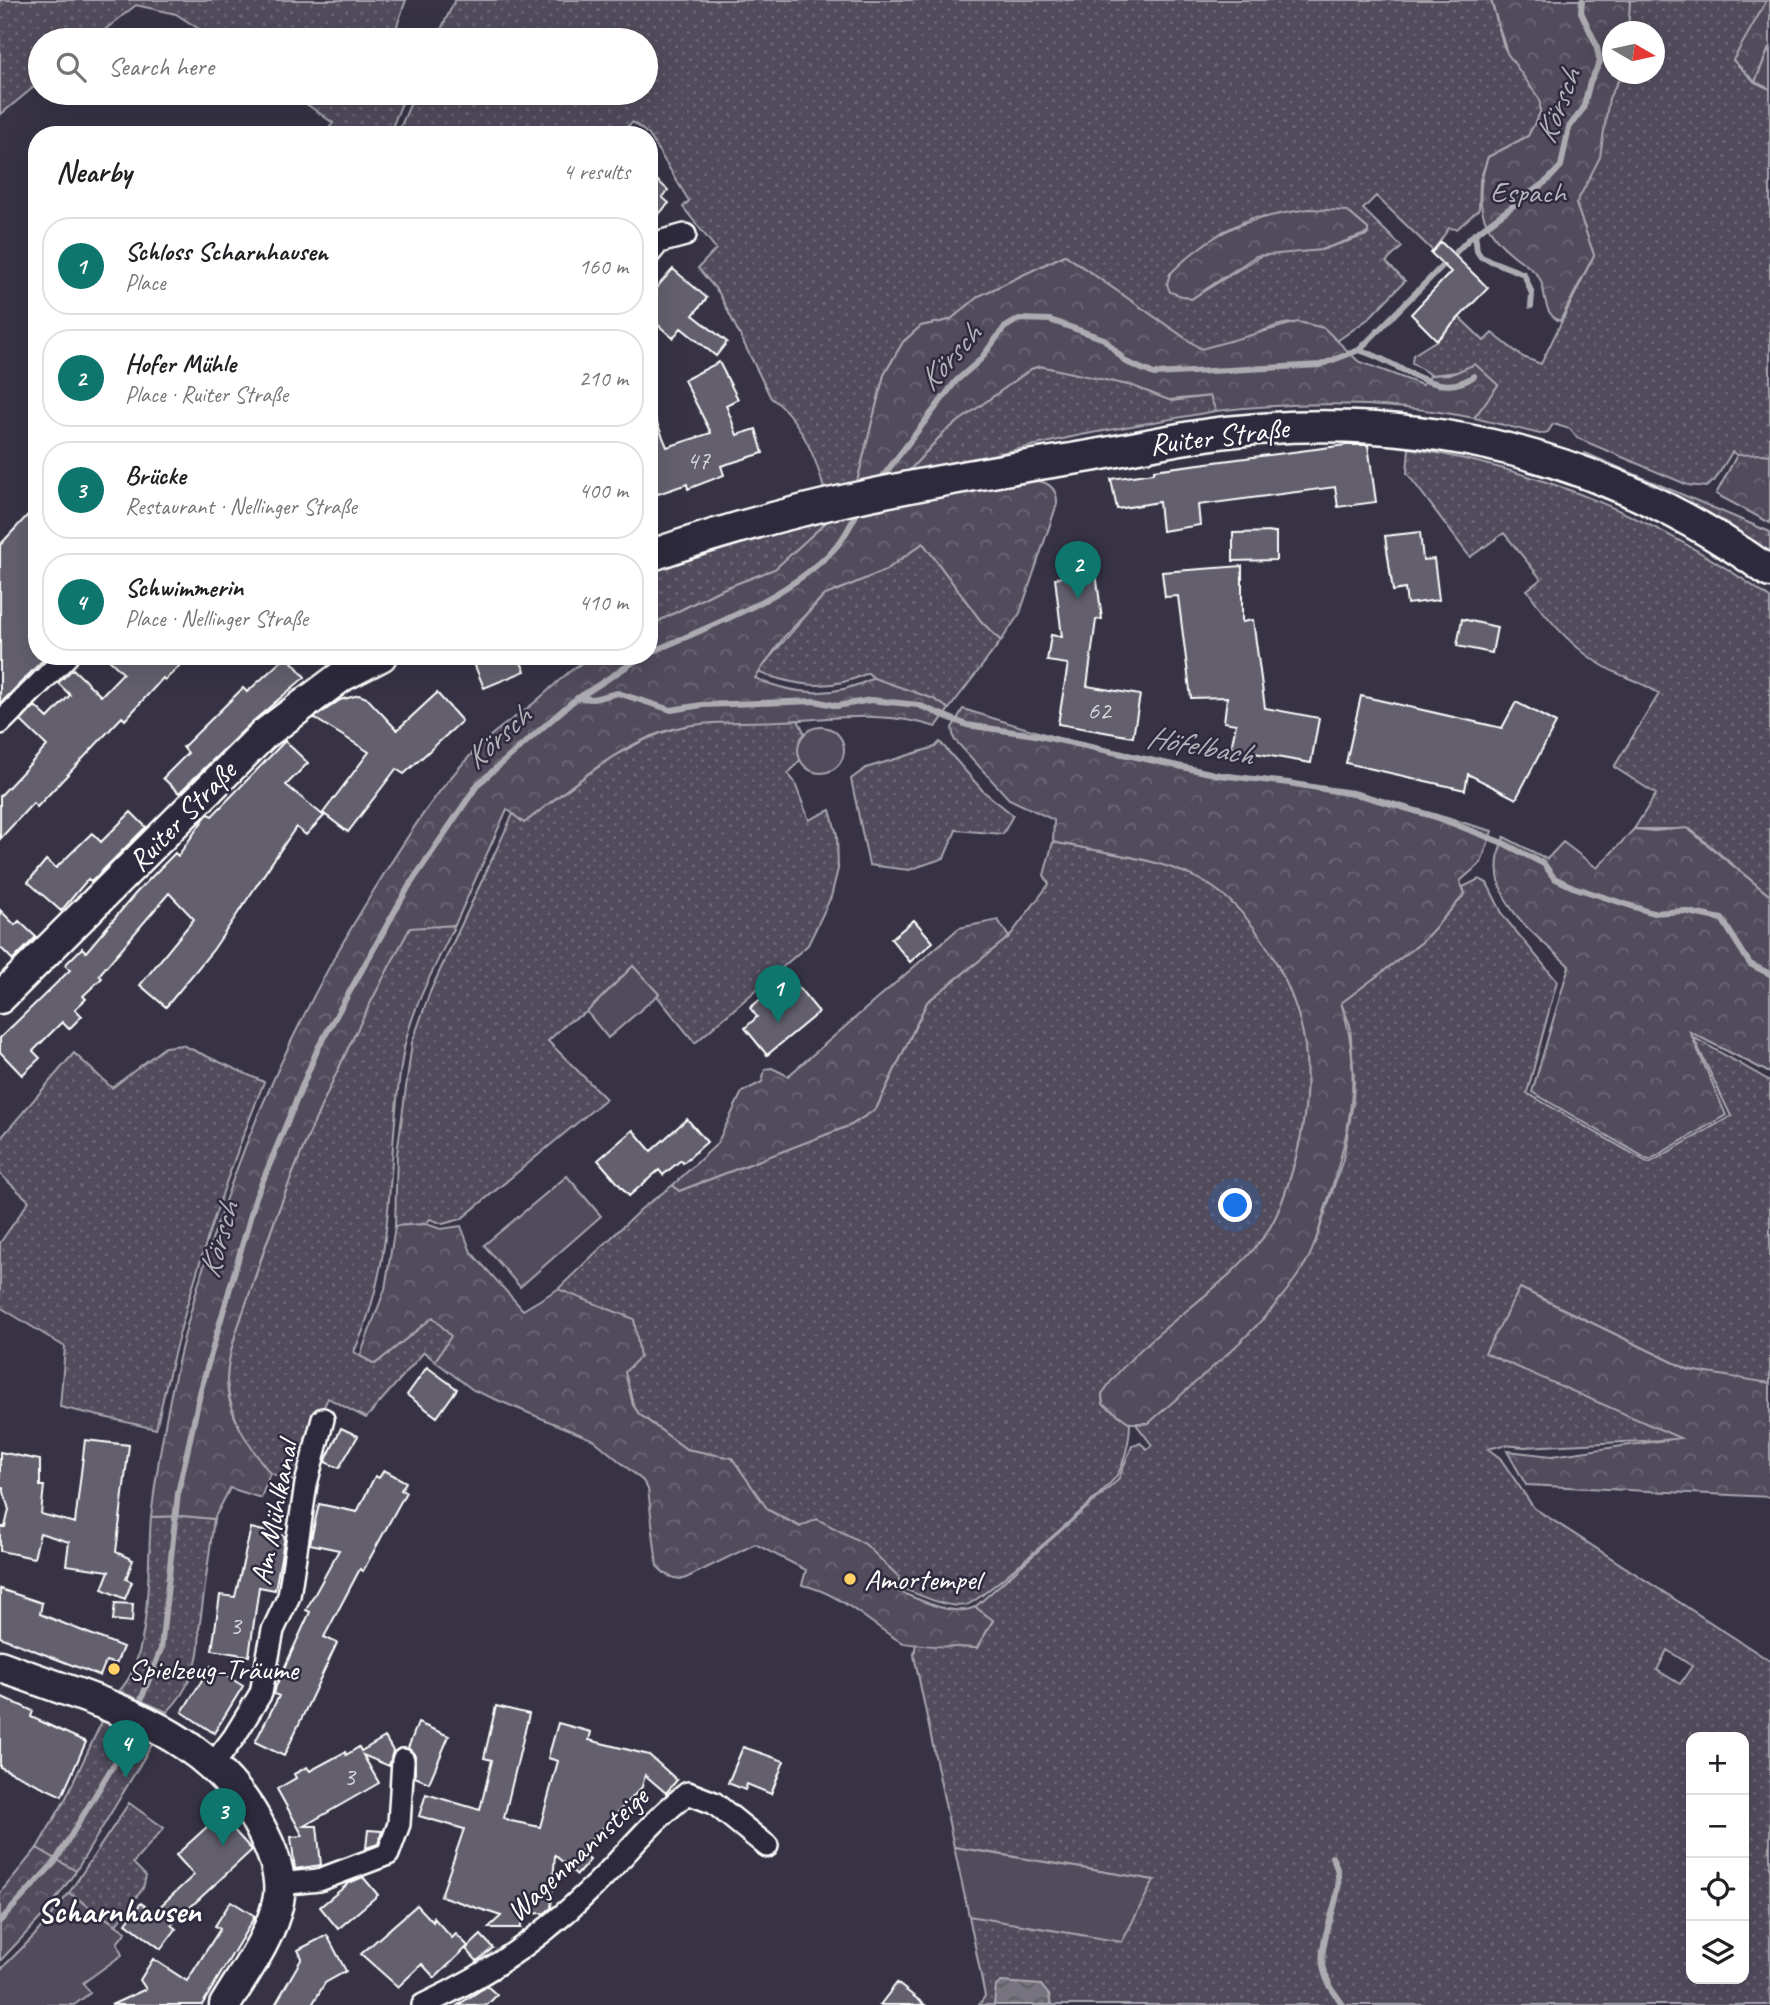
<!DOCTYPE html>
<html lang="en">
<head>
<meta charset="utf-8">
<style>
  body { margin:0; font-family:Caveat,sans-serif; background:#f6f6f6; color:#202124 }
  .controls { position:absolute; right:21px; bottom:21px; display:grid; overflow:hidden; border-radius:14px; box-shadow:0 7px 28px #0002 }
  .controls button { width:63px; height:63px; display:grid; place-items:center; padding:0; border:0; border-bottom:2px solid #e0e0e0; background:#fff; color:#202124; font:35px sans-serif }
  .compass { position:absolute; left:1602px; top:21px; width:63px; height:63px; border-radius:50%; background:#fff; box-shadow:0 7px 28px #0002; rotate:99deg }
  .you { position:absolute; left:1236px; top:1206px; width:24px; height:24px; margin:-18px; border:5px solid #fff; border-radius:50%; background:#1a73e8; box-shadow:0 0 0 10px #1a73e833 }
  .badge { display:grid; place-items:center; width:46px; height:46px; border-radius:50%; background:#0f766e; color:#fff; font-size:23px; font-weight:700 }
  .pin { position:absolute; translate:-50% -58px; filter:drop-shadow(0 2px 4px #0008) }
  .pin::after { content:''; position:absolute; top:37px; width:24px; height:21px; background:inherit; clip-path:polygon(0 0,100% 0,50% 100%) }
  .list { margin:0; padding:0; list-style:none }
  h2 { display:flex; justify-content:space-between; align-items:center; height:91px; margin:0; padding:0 28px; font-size:30px }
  h2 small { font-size:23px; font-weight:400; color:#757577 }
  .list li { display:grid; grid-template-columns:46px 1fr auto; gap:21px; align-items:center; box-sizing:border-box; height:98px; margin:0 14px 14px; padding:0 14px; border:2px solid #e0e0e0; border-radius:28px }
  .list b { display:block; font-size:26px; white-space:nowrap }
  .list p { margin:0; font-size:23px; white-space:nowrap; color:#757577 }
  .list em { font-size:23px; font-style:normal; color:#757577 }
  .icon { flex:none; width:38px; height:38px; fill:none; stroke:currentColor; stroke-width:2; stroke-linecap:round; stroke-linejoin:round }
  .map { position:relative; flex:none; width:1770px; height:2005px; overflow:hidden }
  .search { position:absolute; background:#fff; box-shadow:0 7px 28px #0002; left:28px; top:28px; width:630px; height:77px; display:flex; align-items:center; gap:18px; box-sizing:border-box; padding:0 24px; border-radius:38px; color:#757577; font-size:26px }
  .panel { position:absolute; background:#fff; box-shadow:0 7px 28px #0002; left:28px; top:126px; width:630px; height:539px; border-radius:28px }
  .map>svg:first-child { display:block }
  .grass { fill:url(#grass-dots); stroke:#a8a6ae; stroke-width:2; fill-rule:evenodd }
  .forest { fill:url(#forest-crowns); stroke:#a8a6ae; stroke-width:2 }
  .green { fill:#514c5c; stroke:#a8a6ae; stroke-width:2 }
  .water { fill:url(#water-waves); stroke:#adabb2; stroke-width:2 }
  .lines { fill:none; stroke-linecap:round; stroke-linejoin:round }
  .stream { stroke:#adabb2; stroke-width:6 }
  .building { fill:#635f6d; stroke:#fff; stroke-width:2 }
  .street-casing { stroke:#fff; stroke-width:26 }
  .secondary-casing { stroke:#fff; stroke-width:35 }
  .street { stroke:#2f2a3d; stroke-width:21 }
  .secondary { stroke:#2f2a3d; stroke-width:30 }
  .poi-dot { fill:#ffd166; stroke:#2f2a3d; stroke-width:2.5 }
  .labels { text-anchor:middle; stroke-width:5; stroke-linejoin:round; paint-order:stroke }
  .number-label { font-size:26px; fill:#d8d7da }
  .park-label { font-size:30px; fill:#b9b7be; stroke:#2f2a3d }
  .street-label { font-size:30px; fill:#fff; stroke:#2f2a3d }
  .poi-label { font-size:30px; fill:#fff; stroke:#2f2a3d; text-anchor:start }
  .water-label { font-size:32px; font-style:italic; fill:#b4b2b9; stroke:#2f2a3d }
  .quarter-label { font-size:33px; font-weight:bold; fill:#fff; stroke:#2f2a3d }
</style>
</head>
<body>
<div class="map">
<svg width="1770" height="2005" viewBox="0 0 1770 2005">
  <defs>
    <pattern id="grass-dots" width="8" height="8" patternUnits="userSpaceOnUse" patternTransform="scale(1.75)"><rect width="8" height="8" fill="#514c5c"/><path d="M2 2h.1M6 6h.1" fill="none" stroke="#6b6774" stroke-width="1.8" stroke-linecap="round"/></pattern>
    <pattern id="forest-crowns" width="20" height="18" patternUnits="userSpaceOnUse" patternTransform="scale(1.75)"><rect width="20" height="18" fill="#514c5c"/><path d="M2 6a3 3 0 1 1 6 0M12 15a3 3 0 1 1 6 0" fill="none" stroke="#6b6774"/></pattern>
    <pattern id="water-waves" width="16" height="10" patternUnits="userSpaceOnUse" patternTransform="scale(1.75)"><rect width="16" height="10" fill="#76737f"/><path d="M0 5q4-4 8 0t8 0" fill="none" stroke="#5f5e63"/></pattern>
  </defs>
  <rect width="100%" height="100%" fill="#373345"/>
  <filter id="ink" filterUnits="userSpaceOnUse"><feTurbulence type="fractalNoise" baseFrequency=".0143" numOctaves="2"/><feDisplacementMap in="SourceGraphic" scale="14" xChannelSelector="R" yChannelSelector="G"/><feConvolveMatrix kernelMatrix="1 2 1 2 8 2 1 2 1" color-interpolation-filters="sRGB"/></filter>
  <g filter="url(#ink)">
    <!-- grass -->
    <path class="grass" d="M0 0H406L392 40H216L176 14 136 5 92 40H40V82L0 115Z
      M455 0H1491L1504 47 1540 100V113L1528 136 1488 157 1480 180 1479 209 1457 229 1449 228 1433 251 1376 196 1363 209 1402 247 1386 262 1405 281 1368 319 1337 341C1289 295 1251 350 1201 349L1065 255 979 296 950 320 921 326 903 342 884 375 857 482 824 489C816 457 799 417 771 398L719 293 698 268 716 249 683 207 689 201 649 135 633 122 616 135H397L415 93H646V40H436ZM1347 211 1368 229 1367 235 1321 250 1264 254 1191 299 1167 284 1170 274 1222 232 1252 218Z
      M1630 0 1768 1 1733 60 1755 82 1770 89V455H1737L1732 452 1715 480 1706 487 1688 485 1577 438 1570 429 1553 424 1548 432 1540 434 1474 418 1498 385 1458 372 1431 375 1412 363 1413 355 1437 340 1459 317 1484 341 1492 333 1523 357 1541 364 1594 255 1576 204 1609 97 1622 74H1654V32L1628 31Z
      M291 93H406L389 135H324L333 123Z
      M1040 366 1133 386 1172 401 1210 396 1216 411 1081 435 906 474 944 432 1031 369Z
      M1409 448C1543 470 1660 519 1770 598V896L1690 829H1634L1656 794 1614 767 1659 694C1643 681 1623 678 1605 667 1573 649 1548 620 1527 590L1541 579 1504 533 1470 557 1407 473Z
      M1585 453 1770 532V559L1581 460Z
      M832 517 775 569 720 590 649 626V572L745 541Z
      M923 543 981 621 1001 641 949 709C925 694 888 693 868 673 829 692 797 686 757 672L823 596 886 570Z
      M798 720 805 734 799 744 800 760 788 774 794 781 809 820 830 810 837 835 838 869 831 897 808 945 695 1043 633 966 587 1012 567 1023 548 1041 606 1099 461 1219 443 1224 430 1219 426 1224 395 1226 397 1154 412 1043 430 992 513 814 524 823C574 785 627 737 690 725 725 718 762 721 798 720Z
      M940 742 983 791 1013 815 1003 834 956 830 944 858 909 870 869 865 851 779 866 768 935 747Z
      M1053 842C1104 853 1167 858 1211 886 1260 918 1303 998 1306 1057 1309 1096 1303 1135 1292 1172 1285 1194 1278 1217 1265 1235 1224 1293 1143 1333 1102 1394L1103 1404 1130 1423C1130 1438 1125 1462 1117 1475 1109 1489 978 1603 966 1605 945 1609 919 1594 899 1587V1577L768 1510 732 1459 686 1449 639 1414 633 1405 625 1372 558 1289 641 1209 673 1185 679 1191 851 1125 876 1109 927 1002 1009 937 1049 884 1044 875Z
      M1479 879 1487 883 1504 917 1557 981 1527 1093 1649 1163 1731 1116 1693 1037 1770 1081V1388L1689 1370 1520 1288 1682 1439 1524 1447 1504 1445 1488 1449 1500 1458 1534 1508 1770 1661V2005H979L985 1996 969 1916 1040 1927 1154 1880 954 1847 914 1655 916 1643 977 1648 993 1621 975 1607 1118 1480 1132 1446 1140 1443 1147 1449 1152 1445 1136 1424 1149 1423 1315 1243 1343 1159 1353 1103 1354 1081 1350 1025 1341 1003 1422 942 1465 894 1463 887ZM1667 1650 1692 1666 1680 1684 1657 1670ZM1691 1737H1744V1979H1691Z
      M455 925C435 967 411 1008 403 1054 385 1158 399 1254 354 1352L375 1364 433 1317 452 1336 435 1361 424 1352 366 1418 328 1398 319 1417 301 1483C292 1480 279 1478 271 1473 248 1460 228 1405 227 1379 227 1352 243 1312 252 1287 292 1161 347 1043 410 927Z
      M182 1045 264 1082C218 1196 182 1310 156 1429L60 1407 65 1347 0 1307V1243L29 1201 0 1174V1139L74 1053 112 1088 165 1047Z
      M183 1516 214 1519 199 1630C202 1658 188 1692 167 1712L119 1691C153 1658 147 1564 151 1517Z
      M102 1721 153 1743 76 1871 37 1848 65 1800Z
      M129 1803 164 1828 133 1863 146 1876 143 1888 116 1925 69 1893Z"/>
    <!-- forest -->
    <path class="forest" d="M1491 0H1630L1628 31 1612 32V74L1621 75 1609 98 1600 157 1576 204 1594 255 1560 321C1542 314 1547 294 1540 279 1535 269 1520 261 1512 254 1478 227 1474 196 1488 157L1528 136 1540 113V100L1507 53Z
      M1767 0H1770V46L1755 82 1733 60Z
      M1309 209 1347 211 1368 229V233L1321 250 1256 256 1191 299 1170 292 1167 284 1170 274C1215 228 1247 218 1309 209Z
      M1065 255 1201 349 1298 322 1324 328 1358 361 1422 385 1431 375 1452 374 1475 364 1498 385 1474 418C1389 401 1302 401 1216 411L1210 396 1169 400 1133 386 1040 366 1031 369 944 432 906 474 857 482 884 375 903 342 921 326 950 320 979 296Z
      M1764 454 1770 455V523L1716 494 1737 455Z
      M1029 481C1045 479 1058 487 1057 504L1020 613 1001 641 981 621 923 543 886 570 823 596 784 637 755 678C796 696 833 698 874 678L934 699 949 709 936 727C891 712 845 717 799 720 764 723 728 720 692 725 629 733 573 786 524 823L507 809 455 925 410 928C347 1043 292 1161 252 1286 243 1314 228 1348 227 1378 226 1414 249 1446 270 1473L261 1498 230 1488 214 1519 183 1516 151 1517C177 1296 257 1079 374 890 407 837 441 781 488 738 501 726 519 715 534 703 551 689 571 667 592 657 602 652 636 656 649 656V626L720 590 775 569 832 517Z
      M963 709 1058 738 1213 772 1354 791 1492 831 1481 863 1460 881 1465 894 1422 942 1341 1003C1365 1073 1348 1141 1325 1209 1320 1226 1316 1244 1308 1259 1270 1325 1204 1373 1149 1423H1130L1103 1404 1102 1394C1143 1332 1223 1294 1265 1235 1278 1217 1285 1194 1292 1172 1303 1135 1309 1096 1306 1057 1303 999 1260 918 1211 886 1167 858 1104 853 1053 842L1054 820 1009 799 954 739 952 728Z
      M1687 828 1770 896V1073L1690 1032 1726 1115 1649 1160 1532 1092 1569 966C1530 929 1479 897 1504 837L1547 859 1563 842 1597 868 1634 829 1654 831Z
      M998 920 1009 937 927 1002 876 1109 851 1125 679 1191 673 1185 717 1144 742 1092 762 1082 765 1069 772 1068 788 1076 959 928Z
      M426 1224 441 1229 461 1226 471 1252 523 1310 558 1289 634 1319 640 1357 625 1372 633 1405 639 1414 686 1449 732 1458 768 1510 800 1527 817 1519 865 1544 899 1577V1592C921 1599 952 1618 975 1607L993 1620 977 1648C964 1647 908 1646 901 1642 870 1624 839 1592 802 1585L806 1570 755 1544 684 1579C673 1580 664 1574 657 1566L648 1489 643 1481 594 1440 473 1390 435 1361 451 1336 433 1317 375 1364 360 1356 385 1289 395 1226Z
      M1520 1288 1689 1370 1770 1383V1497L1526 1485 1507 1451 1552 1456 1680 1438 1485 1353Z
      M37 1848 76 1871 48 1910 0 1961V1893Z"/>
    <!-- green -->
    <path class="green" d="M1770 46V89L1755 82Z
      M798 750a23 23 0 1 1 46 0a23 23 0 1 1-46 0Z
      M633 966 659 994 608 1038 587 1012Z
      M567 1176 601 1216 520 1287 484 1245Z
      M954 1847 1154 1880 1122 1942 969 1916Z
      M69 1893 126 1932 117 1943 122 1955 83 1983 90 1993 74 2005H0V1970L34 1936Z"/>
    <!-- water -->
    <path class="water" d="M1001 1982 1041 1985 1049 1995 1051 2005H994L996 1986Z"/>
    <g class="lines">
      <!-- stream -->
      <path class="stream" d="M1475 233 1477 251 1481 257 1524 274 1532 294 1531 306
        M1359 350C1397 360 1437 403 1474 376
        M877 484 956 381 980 360 1004 328 1019 319 1050 320 1104 339 1126 362 1154 374 1320 365 1359 350 1471 237 1548 180 1561 166 1569 127 1583 109 1590 82 1600 62 1596 44 1581 12 1582 0
        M649 653C710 626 790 597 835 548 846 537 852 520 861 507
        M577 698 593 699 618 693 671 710 702 705 816 701 837 706 871 700 918 705 967 725 1035 735 1219 775 1289 783 1364 796 1436 817 1503 843 1544 864 1554 878 1573 887 1653 913 1683 911 1722 919 1750 964 1770 974
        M137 1710 161 1649 178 1493 201 1389 256 1197 318 1048 409 886 478 784 572 702 643 656
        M1332 1857C1352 1889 1318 1930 1323 1965 1325 1981 1334 1992 1343 2005
        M0 1921 55 1862 117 1759 132 1724"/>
    </g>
    <!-- building -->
    <path class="building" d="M649 173 668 190 662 197 669 203 649 225Z
      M1441 242 1488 288 1437 340 1411 314 1451 272 1431 253Z
      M673 269 707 298 693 315 727 342 716 356 681 328 673 338 649 317V296Z
      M719 362 738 399 726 405 737 435 756 429 763 453 721 466 724 475 688 489 687 484 649 497V404L667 447 711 433 684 380Z
      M1346 445H1368L1376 502 1338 507 1335 487 1198 505 1200 525 1162 531 1159 502 1117 509 1111 479 1154 473V470Z
      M37 505V656L44 659 0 704V545Z
      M1276 532V560L1233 561V533Z
      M1420 532 1423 560 1434 559 1439 600 1407 604 1405 589 1393 591 1385 536Z
      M1242 566V622L1253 620 1265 708 1319 718 1311 763 1231 749 1236 724 1224 722 1227 697 1191 698 1178 596 1165 597 1162 572Z
      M1096 573 1102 619 1096 620 1087 686 1140 695 1133 737 1058 724 1068 664 1047 661 1051 635 1062 637 1055 578Z
      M1462 619 1497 627 1492 653 1457 646Z
      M105 656H190L165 680 163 678 125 720 122 717 37 807 33 803 0 839V796L47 746 21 721 35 706 48 718 70 695 58 683 73 669 101 696 123 673Z
      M287 656 305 677 251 723 179 793 163 778 188 753 183 747 243 688 247 692Z
      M471 656H518L525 671 484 688Z
      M437 693 462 721 404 774 396 769 348 832 323 813 369 752 314 718 340 700 359 695 367 698 397 730Z
      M1361 696 1502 728 1516 702 1556 723 1516 799 1468 774 1465 790 1346 763Z
      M285 741 308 763 286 785 324 816 306 835 296 827 213 950 166 1007 140 985 194 919 169 893 99 975 102 978 83 996 86 999 75 1009 82 1016 69 1029 62 1022 33 1051 40 1058 22 1075 0 1052V1038L70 970 65 965 82 948 86 952 135 894 175 853 178 856 206 816 209 814 212 816Z
      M131 812 146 827 91 882 88 879 61 911 28 882 46 860 56 868 92 833 101 842Z
      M0 910 15 925 19 921 36 937 13 960 0 947Z
      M914 920 933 942 910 962 891 939Z
      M795 983 819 1012 767 1055 745 1028 757 1017 750 1008 775 987 781 995Z
      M687 1119 707 1142 683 1163 681 1160 663 1175 659 1170 629 1196 598 1160 633 1130 651 1151Z
      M427 1367 457 1389 437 1417 407 1395Z
      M341 1428 358 1436 339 1468 325 1462Z
      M85 1440 129 1445 116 1552 133 1560 126 1579 132 1582 125 1599 102 1589 109 1571 66 1565 69 1542 40 1533 34 1558 0 1551V1527H5L9 1510 3 1488H0V1452L40 1460V1486H44L41 1514 75 1523Z
      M384 1470 406 1482 401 1490 406 1492 363 1571 360 1569 324 1637 337 1643 284 1756 255 1742 279 1696 274 1694 276 1686 310 1612 306 1610 339 1550 310 1544 319 1504 357 1512 375 1476 379 1478Z
      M251 1528 285 1536 275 1590 259 1587 249 1656 212 1650 220 1595 235 1597Z
      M0 1589 42 1603 40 1614 123 1647 116 1664 106 1661 100 1676 0 1637Z
      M115 1603 133 1604 132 1622 113 1620Z
      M211 1666 243 1686 214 1733 182 1712Z
      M0 1696 33 1711 31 1717 86 1742 62 1796 0 1767Z
      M496 1706 529 1714 504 1818 511 1821 540 1827 558 1761 548 1758 558 1723 591 1732 589 1740 649 1755 677 1780 666 1793 645 1775 642 1787 581 1851 590 1860 577 1875 555 1855 551 1908 545 1913 521 1914V1928H488L501 1916 441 1896 464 1829 419 1816 426 1794 480 1810 492 1760 484 1758Z
      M418 1723 449 1736 429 1783 415 1777V1755L408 1748Z
      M385 1737 393 1751 389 1766 363 1755 379 1783 304 1826H317L321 1865 295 1869 291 1837 303 1836 277 1789 296 1778 294 1774 307 1767 310 1771 345 1752 346 1755 359 1747 361 1751Z
      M743 1747 784 1761 771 1794 747 1784 745 1790 728 1783Z
      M220 1815 252 1850 171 1925 176 1929 161 1949 126 1923 141 1903 154 1912 194 1875 176 1855Z
      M368 1830 382 1831 378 1844 366 1848Z
      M363 1877 378 1895 338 1929 320 1907 349 1883Z
      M231 1901 255 1916 202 2005H111L146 1989 140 1980 153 1959 187 1981 220 1929 215 1926Z
      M417 1905 433 1922 434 1918 452 1938 456 1934 468 1946 435 1978 422 1964 398 1987 361 1954Z
      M327 1935 346 1971 325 1983 312 2005H275L302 1958 298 1950Z
      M481 1935 493 1948 477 1961 466 1949Z
      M897 1983 925 2005H880Z
      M487 1986 497 1995 487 2005H458Z"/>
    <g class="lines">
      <!-- street casing -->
      <g class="street-casing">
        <path id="street" d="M649 254 659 242 685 235
          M0 723 67 656
          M212 1766 234 1737 261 1693 273 1630 289 1596 306 1484 323 1419
          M279 1884 319 1880 388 1854 399 1824 403 1760
          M423 2005C486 1976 544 1936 593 1887 625 1856 652 1820 688 1793L714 1803 767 1846"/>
      </g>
      <!-- secondary casing -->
      <g class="secondary-casing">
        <path id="secondary" d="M649 556C785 508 923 482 1065 460 1120 452 1173 438 1227 432 1424 409 1608 456 1770 572
          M0 998 263 735 342 676 381 656
          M0 1666C102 1705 212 1727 264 1835 274 1855 283 1880 278 1902 270 1939 244 1973 225 2005"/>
      </g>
      <!-- street -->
      <use href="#street" class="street"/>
      <!-- secondary -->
      <use href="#secondary" class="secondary"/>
    </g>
  </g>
  <!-- markers -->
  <g class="poi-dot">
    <circle cx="850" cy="1579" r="7"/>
    <circle cx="114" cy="1669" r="7"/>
  </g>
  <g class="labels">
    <!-- number labels -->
    <g class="number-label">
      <text x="698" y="469">47</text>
      <text x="1099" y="719">62</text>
      <text x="235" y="1634">3</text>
      <text x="349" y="1785">3</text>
    </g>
    <!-- park labels -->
    <g class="park-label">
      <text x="1528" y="202">Espach</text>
    </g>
    <!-- street labels -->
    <g class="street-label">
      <text transform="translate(1219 436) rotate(-7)" y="10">Ruiter Straße</text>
      <text transform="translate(182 816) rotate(-46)" y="10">Ruiter Straße</text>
      <text transform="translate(274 1513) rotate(-79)" y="10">Am Mühlkanal</text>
      <text transform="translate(577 1854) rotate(-43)" y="10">Wagenmannsteige</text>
    </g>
    <!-- poi labels -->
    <g class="poi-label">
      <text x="864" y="1589">Amortempel</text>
      <text x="128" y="1679">Spielzeug-Träume</text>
    </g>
    <!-- water labels -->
    <g class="water-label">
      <text transform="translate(1557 106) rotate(-69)" y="11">Körsch</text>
      <text transform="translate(949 357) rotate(-48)" y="11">Körsch</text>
      <text transform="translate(497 737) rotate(-42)" y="11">Körsch</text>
      <text transform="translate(1200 745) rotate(10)" y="11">Höfelbach</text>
      <text transform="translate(218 1240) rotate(-74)" y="11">Körsch</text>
    </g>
    <!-- quarter labels -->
    <g class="quarter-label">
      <text x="119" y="1922">Scharnhausen</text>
    </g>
  </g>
</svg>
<div class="controls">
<button>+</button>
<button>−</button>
<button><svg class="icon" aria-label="locate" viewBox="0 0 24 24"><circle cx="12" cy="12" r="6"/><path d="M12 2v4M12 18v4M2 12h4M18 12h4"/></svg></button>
<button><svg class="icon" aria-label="layers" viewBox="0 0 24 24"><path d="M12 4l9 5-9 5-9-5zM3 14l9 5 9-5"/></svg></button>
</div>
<svg class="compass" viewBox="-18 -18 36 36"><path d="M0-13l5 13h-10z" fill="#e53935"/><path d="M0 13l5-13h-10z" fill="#757577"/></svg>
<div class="you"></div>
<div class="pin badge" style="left:778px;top:1023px">1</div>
<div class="pin badge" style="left:1078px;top:599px">2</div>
<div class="pin badge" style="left:223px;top:1846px">3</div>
<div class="pin badge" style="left:126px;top:1778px">4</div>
<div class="search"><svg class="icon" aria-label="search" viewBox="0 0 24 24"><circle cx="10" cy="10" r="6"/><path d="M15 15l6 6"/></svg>Search here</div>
<section class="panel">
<h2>Nearby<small>4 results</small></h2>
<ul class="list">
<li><span class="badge">1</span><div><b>Schloss Scharnhausen</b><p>Place</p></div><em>160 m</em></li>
<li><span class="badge">2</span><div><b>Hofer Mühle</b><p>Place · Ruiter Straße</p></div><em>210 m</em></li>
<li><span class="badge">3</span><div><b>Brücke</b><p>Restaurant · Nellinger Straße</p></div><em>400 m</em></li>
<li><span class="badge">4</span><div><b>Schwimmerin</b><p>Place · Nellinger Straße</p></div><em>410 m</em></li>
</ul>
</section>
</div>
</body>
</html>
